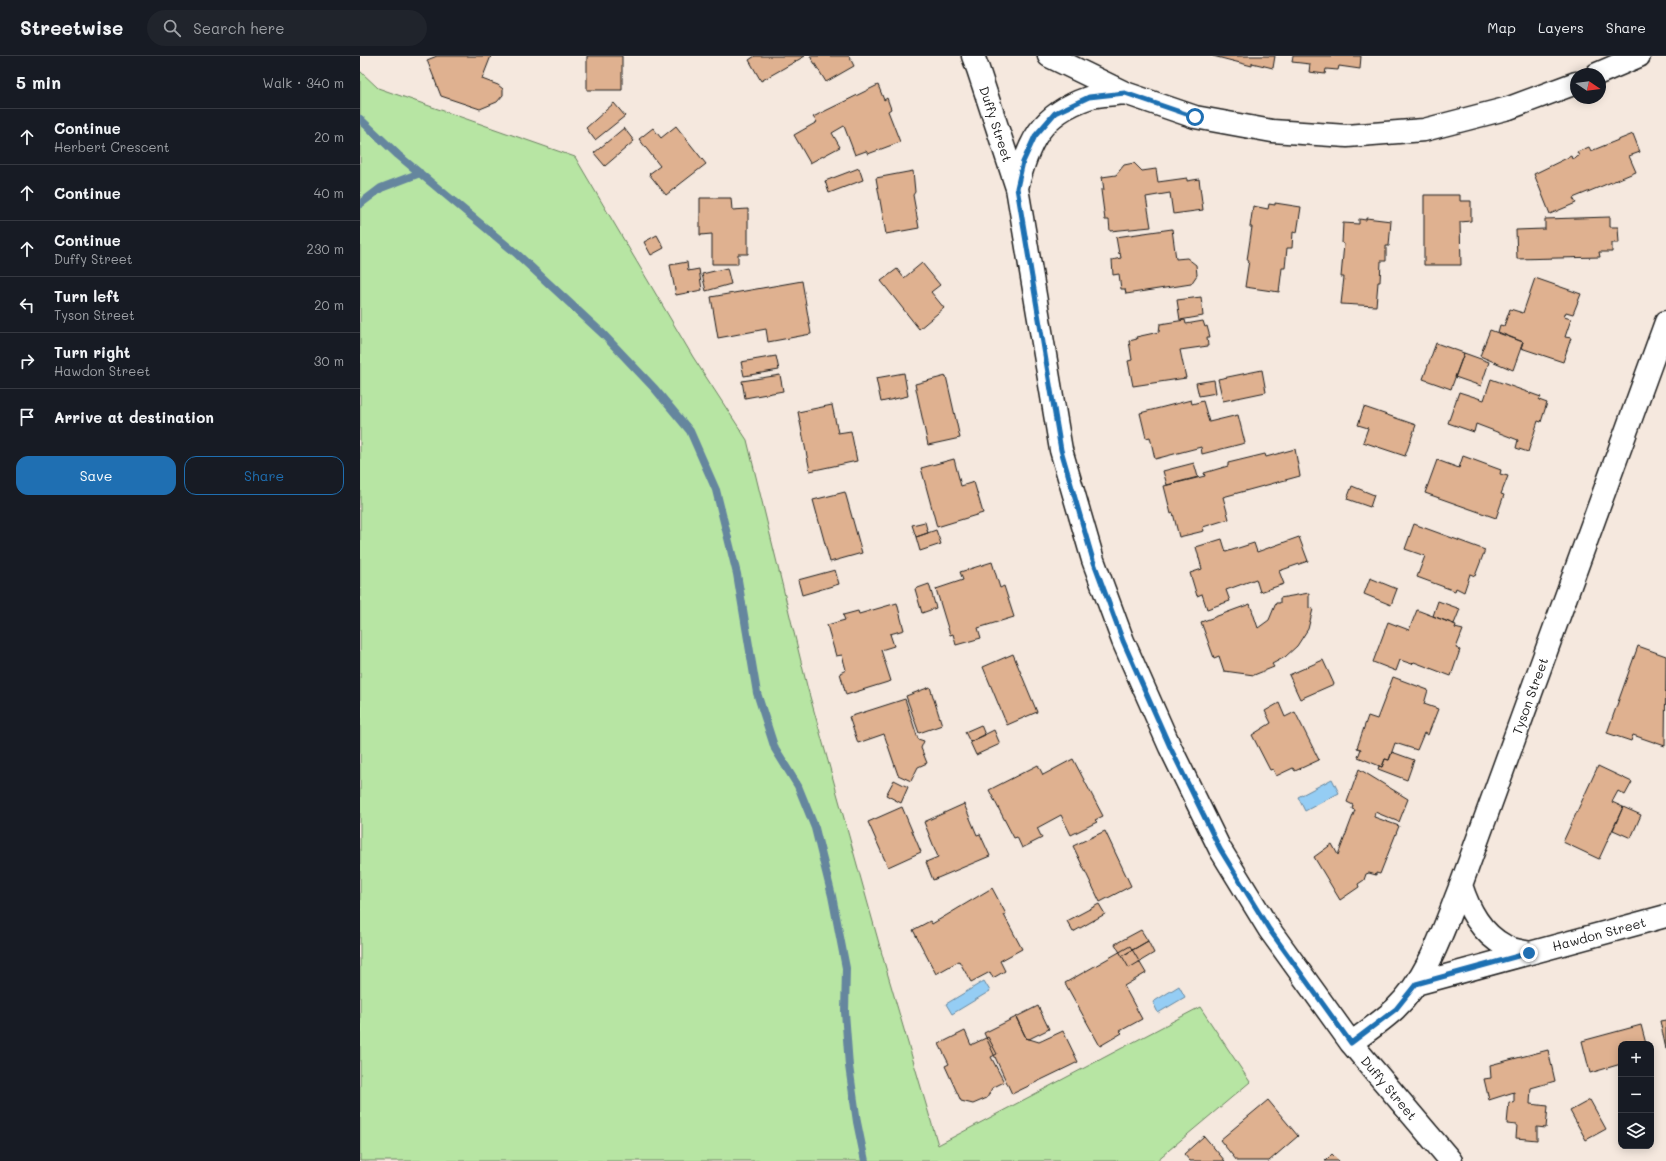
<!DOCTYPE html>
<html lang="en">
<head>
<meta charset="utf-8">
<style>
  body { margin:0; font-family:Mali,sans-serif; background:#20242c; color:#f1f3f6 }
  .controls { position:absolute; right:12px; bottom:12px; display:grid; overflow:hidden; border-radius:8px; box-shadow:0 2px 10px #0003 }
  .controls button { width:36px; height:36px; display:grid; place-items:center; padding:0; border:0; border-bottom:1px solid #363941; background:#171b24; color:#f1f3f6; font:20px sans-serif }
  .compass { position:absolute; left:1210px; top:12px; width:36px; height:36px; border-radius:50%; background:#171b24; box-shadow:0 2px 10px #0003; rotate:103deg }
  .stop { position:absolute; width:12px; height:12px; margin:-9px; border:3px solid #1f6fb2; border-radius:50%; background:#fff }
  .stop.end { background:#1f6fb2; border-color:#fff; box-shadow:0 1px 4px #0008 }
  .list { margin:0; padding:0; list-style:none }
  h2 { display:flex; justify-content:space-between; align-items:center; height:52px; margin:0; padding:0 16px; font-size:17px }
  h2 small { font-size:13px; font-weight:400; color:#9ea1a6 }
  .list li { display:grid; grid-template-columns:26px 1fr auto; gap:12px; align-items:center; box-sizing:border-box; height:56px; padding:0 16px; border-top:1px solid #363941 }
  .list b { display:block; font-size:15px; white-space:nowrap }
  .list p { margin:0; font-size:13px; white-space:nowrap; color:#9ea1a6 }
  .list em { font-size:13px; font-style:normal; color:#9ea1a6 }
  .actions { display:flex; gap:8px; padding:12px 16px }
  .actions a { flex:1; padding:9px 0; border:1px solid #1f6fb2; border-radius:12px; text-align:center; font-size:14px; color:#1f6fb2 }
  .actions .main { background:#1f6fb2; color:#fff }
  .icon { flex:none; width:22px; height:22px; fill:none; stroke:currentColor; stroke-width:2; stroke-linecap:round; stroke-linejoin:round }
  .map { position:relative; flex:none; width:1306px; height:1105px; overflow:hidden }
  header { display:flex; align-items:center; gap:24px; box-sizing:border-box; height:56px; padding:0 20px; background:#171b24; border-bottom:1px solid #363941 }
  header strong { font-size:19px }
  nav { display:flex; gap:22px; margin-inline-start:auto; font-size:14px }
  .search { width:280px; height:36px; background:#20242c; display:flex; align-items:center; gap:10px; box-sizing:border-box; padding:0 14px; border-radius:22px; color:#9ea1a6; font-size:15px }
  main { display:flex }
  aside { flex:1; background:#171b24 }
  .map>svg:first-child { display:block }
  .green { fill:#b7e5a3; stroke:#6a8060 }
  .water { fill:#95cdf4; stroke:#65869e }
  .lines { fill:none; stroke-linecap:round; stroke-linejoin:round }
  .stream { stroke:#65869e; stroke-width:8 }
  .building { fill:#dfb190; stroke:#1c1c1c }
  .minor-casing { stroke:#1c1c1c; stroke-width:25 }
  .minor { stroke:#fff; stroke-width:22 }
  .route { stroke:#1f6fb2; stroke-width:5 }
  .labels { text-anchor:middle; stroke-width:3; stroke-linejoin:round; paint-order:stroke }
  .street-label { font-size:13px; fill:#1c1c1c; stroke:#fff }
</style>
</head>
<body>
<header>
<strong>Streetwise</strong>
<div class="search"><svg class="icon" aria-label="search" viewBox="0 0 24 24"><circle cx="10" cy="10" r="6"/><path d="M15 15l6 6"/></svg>Search here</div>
<nav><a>Map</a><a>Layers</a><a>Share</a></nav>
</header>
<main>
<aside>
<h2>5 min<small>Walk · 340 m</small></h2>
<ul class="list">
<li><svg class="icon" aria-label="ahead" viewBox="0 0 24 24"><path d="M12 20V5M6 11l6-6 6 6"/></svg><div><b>Continue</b><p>Herbert Crescent</p></div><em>20 m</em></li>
<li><svg class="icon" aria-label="ahead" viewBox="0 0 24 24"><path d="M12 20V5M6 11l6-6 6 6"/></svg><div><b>Continue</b></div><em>40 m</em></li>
<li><svg class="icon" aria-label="ahead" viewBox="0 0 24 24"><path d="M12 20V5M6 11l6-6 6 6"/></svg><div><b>Continue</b><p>Duffy Street</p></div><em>230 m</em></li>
<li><svg class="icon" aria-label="left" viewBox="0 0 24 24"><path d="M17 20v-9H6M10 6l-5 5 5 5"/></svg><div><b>Turn left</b><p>Tyson Street</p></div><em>20 m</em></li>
<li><svg class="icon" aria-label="right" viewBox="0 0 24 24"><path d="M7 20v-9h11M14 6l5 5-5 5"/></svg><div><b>Turn right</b><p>Hawdon Street</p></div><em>30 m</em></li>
<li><svg class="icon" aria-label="arrive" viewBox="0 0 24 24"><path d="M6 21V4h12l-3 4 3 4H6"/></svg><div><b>Arrive at destination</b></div></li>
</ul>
<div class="actions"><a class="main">Save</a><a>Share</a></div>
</aside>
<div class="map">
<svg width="1306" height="1105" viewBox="0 0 1306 1105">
  <rect width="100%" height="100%" fill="#f5e8de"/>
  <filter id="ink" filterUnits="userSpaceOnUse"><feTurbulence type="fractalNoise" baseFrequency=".025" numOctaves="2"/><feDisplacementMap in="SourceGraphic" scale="8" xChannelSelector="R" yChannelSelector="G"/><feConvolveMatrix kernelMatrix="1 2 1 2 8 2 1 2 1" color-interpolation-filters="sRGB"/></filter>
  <g filter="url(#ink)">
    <!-- green -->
    <path class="green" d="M0 15 18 32 215 101 333 301 387 384 447 630 527 916 578 1089 840 951 890 1026 796 1105H0Z"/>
    <!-- water -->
    <path class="water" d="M972 723 979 737 945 755 938 741Z
      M624 925 630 935 592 958 586 948Z
      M819 930 825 941 798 957 793 946Z"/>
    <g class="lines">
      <!-- stream -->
      <path class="stream" d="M0 63 38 99 157 198 243 278 295 333 330 375 356 434 377 518 397 637 415 693 438 730 455 772 472 840 486 912 485 956 489 1010 497 1066 505 1105
        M0 148 21 132 60 117"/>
    </g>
    <!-- building -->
    <path class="building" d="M77 0H131L122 23 138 29 143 33V39L137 46 120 53 81 40 67 4Z
      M227 0H262V34H227Z
      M395 0H445L401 25 389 4Z
      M450 0H489L494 10 466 26Z
      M853 0H915L913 12 892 7V10Z
      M933 0H1001L1000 13 979 10 978 14 966 13 965 18 949 16 950 8 932 6Z
      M518 29 524 44 527 42 531 53 528 55 540 86 508 98 506 95 495 99 484 70 472 77 480 91 450 107 434 79 457 66 453 61Z
      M254 47 265 60 235 84 226 72Z
      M316 70 346 108 306 139 289 118 300 110 279 83 293 72 301 82Z
      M264 72 274 85 245 110 234 97Z
      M1273 78 1280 96 1269 100 1276 116 1213 142 1216 147 1190 158 1174 118 1211 100 1212 103 1219 100 1217 96 1229 91 1231 95Z
      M774 107 782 115 796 113 798 126 827 122V125L839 123 843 154 813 158 810 137 786 141 791 171 750 175 749 164H745L741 134H744L742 121 756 119 764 109Z
      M499 112 503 124 469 137 465 125Z
      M553 115 555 136 553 139 559 172 526 178 516 122Z
      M1064 139H1100V145H1111V165L1100 166 1101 209H1064Z
      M340 142H371L372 154 388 153V198H378V208H352V178L340 179Z
      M915 147 941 151 937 177 933 176 932 192H927L925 212H922L919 236 885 231 889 204H887L892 171H890L893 150 908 153 909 148 915 149Z
      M1250 161V171H1258L1259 187H1252V196H1239L1240 201 1157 203 1156 174 1185 173V163Z
      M1006 162 1031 165 1029 190H1026V205H1021L1020 226H1018L1016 250 981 248 984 221H981L984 188 982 187 983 167 999 168V163L1006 164Z
      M812 173 816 203 827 202 836 209 837 219 831 228 766 238 765 233H761L759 218 753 219 752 204 761 202 760 197 759 198 756 181Z
      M297 179 304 192 291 199 284 186Z
      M327 206 328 215 339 213 342 234 316 239 310 209Z
      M562 207 580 229 571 236 584 252 559 273 521 225 537 213 544 222Z
      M367 212 371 228 346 235 342 218Z
      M1175 222 1221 238 1213 258 1206 256 1204 261 1211 263 1205 281 1211 282 1203 306 1161 292 1163 286 1138 276 1140 269 1144 270 1150 253 1163 257Z
      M442 225 451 278 408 286 406 273 358 282 351 241Z
      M841 241 843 260 820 264 817 244Z
      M825 264 826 268 843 265 845 271 847 270 850 281H847L848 290 820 294 826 322 773 330 768 305 772 304 769 285 777 283 776 281 799 276 800 268Z
      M1130 274 1163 286 1153 314 1120 300Z
      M1076 287 1104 297 1091 333 1063 323Z
      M1104 297 1129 306 1121 330 1095 321Z
      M416 300 419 314 384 320 381 306Z
      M902 314 906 336 863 345 858 323Z
      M544 317 548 340 521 346 516 322Z
      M420 319 423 335 385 342 382 325Z
      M586 320 600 382 568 389 555 328Z
      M1131 323 1181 341 1179 344 1187 347 1181 366 1178 365 1168 396 1156 392 1158 384 1116 368 1114 376 1088 367 1099 336 1124 344Z
      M854 324 856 337 839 340 836 327Z
      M831 344 832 348 843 345 849 366 878 359 885 387 842 398 841 391 795 403 790 381 786 382 780 357Z
      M472 349 478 377 491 375 497 405 450 415 438 356Z
      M1004 351 1056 369 1045 400 1003 386 1008 372 998 369Z
      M935 393 940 420 863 441 869 463 843 471 844 475 819 481 813 457 811 458 804 430 845 420 844 417 868 410V407L905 398 906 401Z
      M1103 400 1141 414 1140 418 1148 420 1141 438 1144 439 1136 462 1065 437 1077 404 1099 412Z
      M594 403 601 430 614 426 623 457 577 471 561 412Z
      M834 407 838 421 807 429 803 415Z
      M992 430 1014 439 1010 451 987 443Z
      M485 436 502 497 470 506 453 444Z
      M565 466 568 477 556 481 552 469Z
      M1054 468 1125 494 1115 520 1110 518 1104 536 1096 532 1095 535 1057 521 1065 500 1045 493Z
      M576 474 581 488 560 495 556 481Z
      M939 481 948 505 919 515 924 528 900 536 896 523 866 534 870 545 847 553 842 538 837 540 830 517 842 513 836 491 862 483 866 496 894 487 897 496Z
      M632 506 640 532 644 530 654 561 618 572 621 582 596 589 593 578 590 579 576 533 603 524 600 516Z
      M475 514 479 528 442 539 438 524Z
      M1010 522 1037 533 1031 549 1004 538Z
      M569 528 576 552 562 557 555 533Z
      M949 537V552L953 553 948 573 937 590 925 601 912 608 914 611 894 619 864 615 859 600 854 602 841 566 890 548 898 572 909 564 916 547H920V542Z
      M1078 545 1100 553 1094 568 1073 560Z
      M537 547 544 574 530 578 534 590 521 594 531 625 486 639 480 617 486 614 482 599 476 600 467 569 485 564 483 559 498 555 499 558Z
      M1057 554 1096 569 1095 572 1103 574 1096 592 1100 594 1091 620 1054 606 1052 608 1040 604 1036 615 1013 606 1028 566 1049 574Z
      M1278 590 1306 600 1305 690 1273 679 1271 685 1247 677Z
      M653 598 677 656 647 669 623 611Z
      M963 604 974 628 940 643 929 619Z
      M1033 621 1068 634 1064 648 1078 653 1068 679 1064 677 1057 694 1035 687 1029 704 1025 703 1022 711 998 701 1001 693 997 692 1008 660 1017 663Z
      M570 631 582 669 559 677 546 640Z
      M545 643 558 683 564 685 561 692 567 707 558 711 551 725 538 719 524 678 498 687 489 661Z
      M919 647 925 661 935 656 959 704 935 715 933 712 916 720 913 713 910 714 892 679 911 667 905 655Z
      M621 669 625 679 610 686 605 676Z
      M634 674 640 688 616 699 610 686Z
      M1032 696 1054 704 1047 724 1018 713 1019 710 1022 711 1025 703 1029 704Z
      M713 703 743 760 735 764 737 766 711 779 701 759 677 772 682 782 662 792 657 781 654 782 629 734 678 709 683 719Z
      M1238 710 1272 726 1265 739 1258 735 1252 746 1263 751 1239 803 1203 786Z
      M999 713 1048 743 1039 766 1015 756 1014 761 1039 770 1020 818 1016 817V819L1009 817 1006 818 1004 824 998 828 999 831 980 844 954 801 972 788 978 799 995 754 992 753 993 749 987 746Z
      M534 724 548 731 541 747 526 739Z
      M604 748 617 779 620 778 630 800 573 824 566 806 578 801 564 766Z
      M542 751 561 796 528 811 508 766Z
      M1263 751 1281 759 1271 782 1253 774Z
      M745 775 771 830 740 846 713 790Z
      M632 832 646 858 644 859 662 893 640 905 645 915 633 922 630 916 611 926 599 905 576 918 553 874 570 865 572 868Z
      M739 848 745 858 713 876 707 865Z
      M781 874 788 885 762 900 755 888Z
      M788 885 794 897 769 912 762 900Z
      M770 890 786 917 764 930 782 963 760 975 762 977 740 990 705 927Z
      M678 950 689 973 669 983 666 982 656 961Z
      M656 961 666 982 679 986 703 975 718 1006 652 1038 624 977Z
      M1306 964V993L1300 965Z
      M1281 969 1286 988H1261V1008L1230 1017 1222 985Z
      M605 975 611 989 628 981 637 998 631 1001 644 1026 632 1032 627 1042 613 1048 601 1045 585 1010 589 1008 579 988Z
      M1188 994 1195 1025 1171 1032 1170 1048 1188 1050 1186 1072 1177 1071V1084L1156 1082 1157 1069 1147 1068 1149 1046 1154 1047V1036L1129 1044 1124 1023 1131 1022 1130 1009Z
      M908 1044 938 1080 909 1105H877L860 1084Z
      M1230 1044 1246 1073 1226 1084 1210 1055Z
      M844 1080 865 1105H830L824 1098Z
      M972 1098 979 1105H965Z"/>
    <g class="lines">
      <!-- minor casing -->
      <g class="minor-casing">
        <path id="minor" d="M613 0 618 13 657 132 701 394 733 504 763 585 810 691 860 793 909 873 991 987 1091 1105
          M689 0 765 37 835 61 912 75 987 80 1064 74 1149 52 1216 27
          M1237 18 1279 0
          M657 132C668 86 681 58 728 42 739 38 753 39 765 37
          M1101 829C1109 854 1121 877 1145 890 1152 894 1161 895 1169 897
          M1056 928 1306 860
          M991 987C1006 976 1022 965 1035 953 1069 921 1084 871 1101 829L1306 266"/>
      </g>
      <!-- minor -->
      <use href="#minor" class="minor"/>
    </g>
  </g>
  <g class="lines" filter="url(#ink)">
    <!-- route -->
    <path class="route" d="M835 61 765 37 729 41 695 57 675 80 663 106 657 132 701 394 733 504 763 585 810 691 860 793 909 873 991 987 1036 953 1056 928 1169 897"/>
  </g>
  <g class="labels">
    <!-- street labels -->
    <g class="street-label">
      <text transform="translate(636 68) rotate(72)" y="5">Duffy Street</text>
      <text transform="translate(1170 640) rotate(-70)" y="5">Tyson Street</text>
      <text transform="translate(1239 878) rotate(-15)" y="5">Hawdon Street</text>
      <text transform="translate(1029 1032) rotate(50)" y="5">Duffy Street</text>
    </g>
  </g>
</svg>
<div class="controls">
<button>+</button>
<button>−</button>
<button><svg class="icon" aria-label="layers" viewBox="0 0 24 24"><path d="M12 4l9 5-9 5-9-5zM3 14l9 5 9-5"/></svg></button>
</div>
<svg class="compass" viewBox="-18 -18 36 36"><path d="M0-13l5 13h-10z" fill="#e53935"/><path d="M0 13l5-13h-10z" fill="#9ea1a6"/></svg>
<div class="stop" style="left:835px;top:61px"></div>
<div class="stop end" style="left:1169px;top:897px"></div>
</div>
</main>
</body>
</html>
